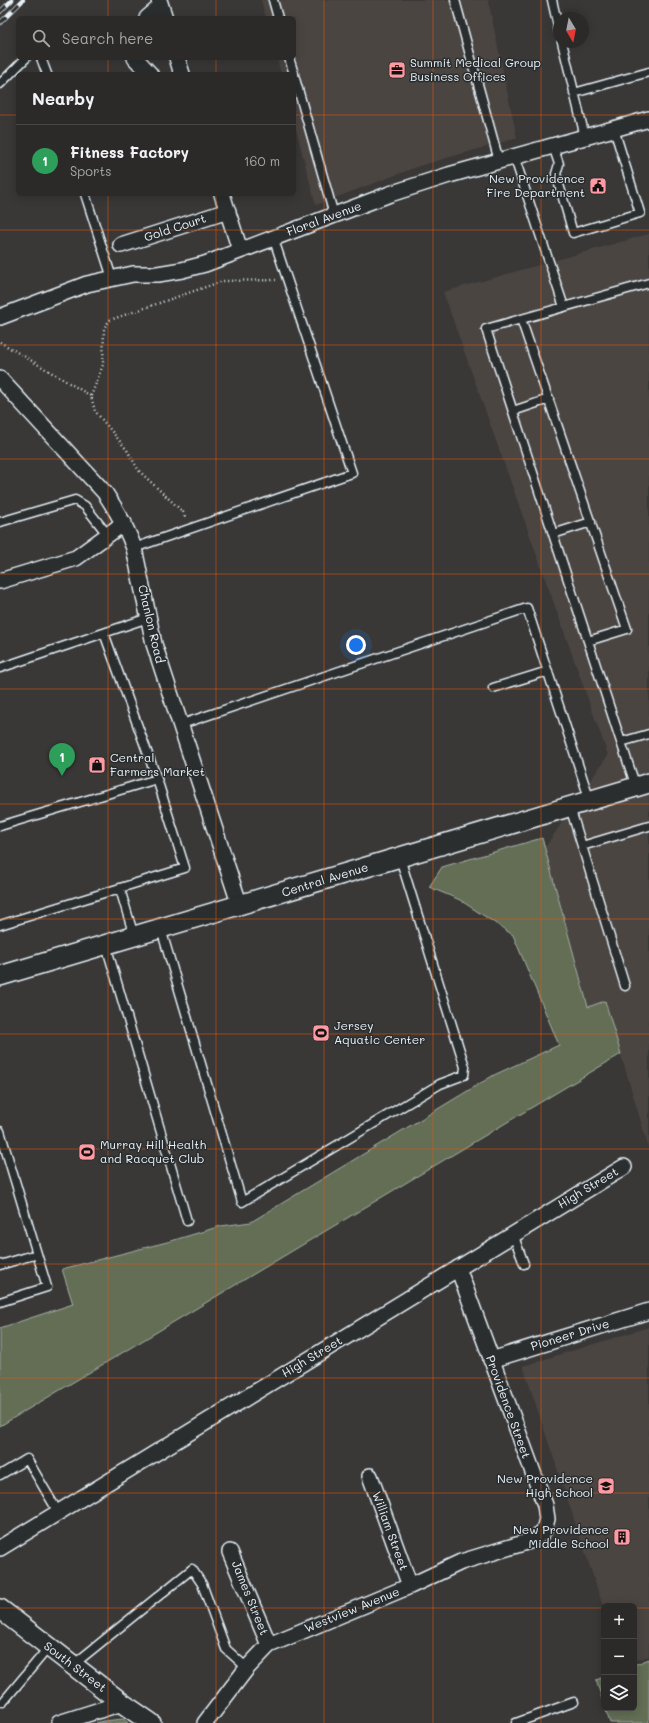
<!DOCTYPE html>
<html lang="en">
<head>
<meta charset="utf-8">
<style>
  body { margin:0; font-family:Mali,sans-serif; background:#373635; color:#f1f3f6 }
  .controls { position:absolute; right:12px; bottom:12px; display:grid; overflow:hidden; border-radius:6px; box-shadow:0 2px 10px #0003 }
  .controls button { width:36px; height:36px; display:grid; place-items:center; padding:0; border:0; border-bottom:1px solid #474646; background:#2b2a29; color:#f1f3f6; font:20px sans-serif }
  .compass { position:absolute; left:553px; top:12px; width:36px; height:36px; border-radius:50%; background:#2b2a29; box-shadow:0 2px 10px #0003; rotate:170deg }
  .you { position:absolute; left:356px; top:645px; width:14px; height:14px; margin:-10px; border:3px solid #fff; border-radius:50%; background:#1a73e8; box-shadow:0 0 0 6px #1a73e833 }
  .badge { display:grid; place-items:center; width:26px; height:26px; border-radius:50%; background:#db2777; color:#fff; font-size:13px; font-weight:700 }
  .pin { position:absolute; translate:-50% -33px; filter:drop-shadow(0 1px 2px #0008) }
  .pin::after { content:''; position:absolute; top:21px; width:14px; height:12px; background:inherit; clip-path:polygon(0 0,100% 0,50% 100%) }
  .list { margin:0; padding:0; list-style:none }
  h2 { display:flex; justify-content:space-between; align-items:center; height:52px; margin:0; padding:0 16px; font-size:17px }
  h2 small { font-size:13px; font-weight:400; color:#a6a7a8 }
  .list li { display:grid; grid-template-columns:26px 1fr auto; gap:12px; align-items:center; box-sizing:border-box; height:72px; padding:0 16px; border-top:1px solid #474646 }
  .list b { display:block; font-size:15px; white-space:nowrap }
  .list p { margin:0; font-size:13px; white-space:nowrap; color:#a6a7a8 }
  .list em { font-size:13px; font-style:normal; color:#a6a7a8 }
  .icon { flex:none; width:22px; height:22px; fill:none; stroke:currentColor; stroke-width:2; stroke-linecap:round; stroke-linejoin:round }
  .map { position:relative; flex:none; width:649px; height:1723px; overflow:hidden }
  .search { position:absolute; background:#2b2a29; box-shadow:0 2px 10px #0003; left:16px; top:16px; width:280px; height:44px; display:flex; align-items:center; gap:10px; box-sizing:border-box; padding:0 14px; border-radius:6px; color:#a6a7a8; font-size:15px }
  .panel { position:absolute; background:#2b2a29; box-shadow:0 2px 10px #0003; left:16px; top:72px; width:280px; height:124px; border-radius:6px }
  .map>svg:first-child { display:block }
  .built { fill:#4b4542 }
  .green { fill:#636e55; stroke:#a6b0a6 }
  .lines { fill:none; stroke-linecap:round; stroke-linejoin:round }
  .service-casing { stroke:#e8f1f8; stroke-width:11 }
  .minor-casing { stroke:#e8f1f8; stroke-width:18 }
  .tertiary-casing { stroke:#e8f1f8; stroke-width:22 }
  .path { stroke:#e8f1f8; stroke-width:2.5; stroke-dasharray:1 3; stroke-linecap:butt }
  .service { stroke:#2a2d2e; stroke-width:8 }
  .minor { stroke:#2a2d2e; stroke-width:15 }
  .tertiary { stroke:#2a2d2e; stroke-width:19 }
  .rail-casing { stroke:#e8f1f8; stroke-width:4.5 }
  .rail { stroke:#2a2d2e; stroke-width:3; stroke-dasharray:9; stroke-linecap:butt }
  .grid { fill:none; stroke:#e8590c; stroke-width:1; stroke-opacity:0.55 }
  .labels { text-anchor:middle; stroke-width:3; stroke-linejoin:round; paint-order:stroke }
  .poi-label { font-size:12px; fill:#e8f1f8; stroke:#2a2d2e; text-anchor:start }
  .street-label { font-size:12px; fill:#e8f1f8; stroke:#2a2d2e }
</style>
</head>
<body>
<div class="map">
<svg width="649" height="1723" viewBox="0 0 649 1723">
  <rect width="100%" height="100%" fill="#393837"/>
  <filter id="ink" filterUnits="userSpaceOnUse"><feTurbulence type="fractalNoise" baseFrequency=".025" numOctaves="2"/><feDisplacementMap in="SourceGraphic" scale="8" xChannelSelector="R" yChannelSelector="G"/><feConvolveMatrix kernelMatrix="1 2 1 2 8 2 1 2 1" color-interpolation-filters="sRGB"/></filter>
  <g filter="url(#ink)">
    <!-- built -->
    <path class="built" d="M261 0H488L517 138 422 165 316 205 294 122V74H281L277 58H294V18H266Z
      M649 234V1149L605 1001 588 1007 544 849 608 755 443 292Z
      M649 1327V1656L634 1661V1606H604V1609L523 1366Z"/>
    <!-- green -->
    <path class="green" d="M542 838 588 1007 605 1001 621 1054 0 1426V1328L73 1304 62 1269 171 1241 221 1226 251 1222 494 1075 559 1045 513 935 460 900 429 887 442 867Z
      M649 1659V1723H610L605 1708H634V1665Z
      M604 1677V1705L596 1680Z
      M123 1719 128 1723H96L103 1721Z"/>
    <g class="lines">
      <!-- service casing -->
      <g class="service-casing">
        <path id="service" d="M273 0 278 18
          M455 0 499 161
          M552 0 559 31
          M562 42 585 137
          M41 58 47 74
          M289 58 294 74
          M294 75 334 215
          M0 84 26 58
          M574 93 649 72
          M553 146 559 164 556 174 573 233 640 213 614 129
          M514 156 564 307
          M85 194 112 278
          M521 319 627 629 588 641
          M513 411 549 399
          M0 522 75 500 85 506 107 534
          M553 534 591 522
          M134 548 352 473 273 237
          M0 668 148 618
          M493 688 548 671
          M179 725 527 608 590 801
          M621 742 486 329 649 283
          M636 787 621 742 649 734
          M570 807 625 986
          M0 826 157 779
          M582 846 649 826
          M120 889 134 936
          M0 925 185 868 157 779 104 633
          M161 929 242 1202 440 1084 464 1075 465 1067 400 858
          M106 945 187 1221
          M0 1131 47 1287 0 1302
          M513 1234 524 1264
          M0 1265 37 1254
          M0 1475 27 1459 58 1512
          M73 1665 192 1569 202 1584 226 1649 247 1668
          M3 1702 49 1647
          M516 1723 574 1702"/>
      </g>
      <!-- minor casing -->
      <g class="minor-casing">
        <path id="minor" d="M159 0 165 18
          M147 18 161 6
          M135 58 150 74
          M177 58 182 74
          M222 194 240 250
          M121 245 228 211
          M0 317 87 284 133 274H158L182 270 205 264 390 194 449 175 649 119
          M0 379 105 493C117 511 127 528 134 548L154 644 240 906
          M0 581 76 558 124 523
          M491 1360 649 1311
          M370 1476 410 1586
          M0 1548 624 1167
          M230 1552 269 1645
          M59 1723 122 1703
          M205 1723 247 1668 269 1645 410 1586 461 1562 530 1541 541 1534 544 1530 547 1519 545 1505 458 1268"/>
      </g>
      <!-- tertiary casing -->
      <g class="tertiary-casing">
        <path id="tertiary" d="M0 976 649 783
          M0 1609 122 1703 151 1723"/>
      </g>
      <!-- path -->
      <path class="path" d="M0 342 91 396 95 411 127 450 139 471 183 512 186 519
        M91 396 103 365 104 328 110 320 223 281 276 280"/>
      <!-- service -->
      <use href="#service" class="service"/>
      <!-- minor -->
      <use href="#minor" class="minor"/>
      <!-- tertiary -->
      <use href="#tertiary" class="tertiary"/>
      <!-- rail casing -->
      <g class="rail-casing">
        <path id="rail" d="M0 12 12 0
          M0 23 23 0"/>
      </g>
      <!-- rail -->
      <use href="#rail" class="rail"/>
    </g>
  </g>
  <!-- grid -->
  <path class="grid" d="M108 0V18M216 0V18M324 0V1723M433 0V1723M541 0V1723M108 58V74M216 58V74M0 115H18M294 115H649M108 194V1723M216 194V1723M0 230H649M0 345H649M0 459H649M0 574H649M0 689H649M0 804H649M0 919H649M0 1034H649M0 1149H649M0 1264H649M0 1378H649M0 1493H649M0 1608H604M634 1608H649"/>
  <!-- icons -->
  <defs>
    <g id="office-square" transform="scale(0.9)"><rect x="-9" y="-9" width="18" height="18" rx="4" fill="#ff9aa2" stroke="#2a2d2e"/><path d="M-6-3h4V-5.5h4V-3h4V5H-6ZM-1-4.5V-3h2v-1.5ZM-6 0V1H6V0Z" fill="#111"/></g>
    <g id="civic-square" transform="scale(0.9)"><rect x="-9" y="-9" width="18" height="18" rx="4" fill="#ff9aa2" stroke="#2a2d2e"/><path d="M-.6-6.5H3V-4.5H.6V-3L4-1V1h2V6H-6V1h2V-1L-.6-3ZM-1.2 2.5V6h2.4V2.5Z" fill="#111"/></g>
    <g id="shop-square" transform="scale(0.9)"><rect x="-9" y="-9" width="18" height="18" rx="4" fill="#ff9aa2" stroke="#2a2d2e"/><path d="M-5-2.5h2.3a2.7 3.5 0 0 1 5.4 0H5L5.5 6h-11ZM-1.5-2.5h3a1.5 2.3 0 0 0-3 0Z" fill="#111"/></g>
    <g id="stadium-square" transform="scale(0.9)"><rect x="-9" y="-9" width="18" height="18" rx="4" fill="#ff9aa2" stroke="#2a2d2e"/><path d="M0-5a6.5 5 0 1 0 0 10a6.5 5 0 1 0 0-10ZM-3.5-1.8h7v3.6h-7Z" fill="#111"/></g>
    <g id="school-square" transform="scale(0.9)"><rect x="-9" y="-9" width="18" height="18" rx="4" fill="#ff9aa2" stroke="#2a2d2e"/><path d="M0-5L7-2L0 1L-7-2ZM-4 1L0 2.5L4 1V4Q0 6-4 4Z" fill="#111"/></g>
    <g id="building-square" transform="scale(0.9)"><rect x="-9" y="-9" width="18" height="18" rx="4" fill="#ff9aa2" stroke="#2a2d2e"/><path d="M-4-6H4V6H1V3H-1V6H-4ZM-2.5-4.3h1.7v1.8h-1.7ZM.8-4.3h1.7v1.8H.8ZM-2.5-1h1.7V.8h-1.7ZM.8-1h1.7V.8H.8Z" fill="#111"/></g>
  </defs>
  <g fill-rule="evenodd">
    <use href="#office-square" x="397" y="70"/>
    <use href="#civic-square" x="598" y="186"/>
    <use href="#shop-square" x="97" y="765"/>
    <use href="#stadium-square" x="321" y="1033"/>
    <use href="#stadium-square" x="87" y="1152"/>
    <use href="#school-square" x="606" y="1486"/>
    <use href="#building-square" x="622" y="1537"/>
  </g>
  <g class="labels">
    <!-- poi labels -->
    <g class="poi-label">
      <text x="410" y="67">Summit Medical Group<tspan x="410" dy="14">Business Offices</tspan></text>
      <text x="585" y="183" text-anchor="end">New Providence<tspan x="585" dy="14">Fire Department</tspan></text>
      <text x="110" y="762">Central<tspan x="110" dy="14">Farmers Market</tspan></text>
      <text x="334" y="1030">Jersey<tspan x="334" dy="14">Aquatic Center</tspan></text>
      <text x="100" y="1149">Murray Hill Health<tspan x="100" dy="14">and Racquet Club</tspan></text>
      <text x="593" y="1483" text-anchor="end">New Providence<tspan x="593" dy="14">High School</tspan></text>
      <text x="609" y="1534" text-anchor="end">New Providence<tspan x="609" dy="14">Middle School</tspan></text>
    </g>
    <!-- street labels -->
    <g class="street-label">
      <text transform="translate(324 219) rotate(-20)" y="4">Floral Avenue</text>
      <text transform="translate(175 228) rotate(-18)" y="4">Gold Court</text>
      <text transform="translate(151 624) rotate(77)" y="4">Chanlon Road</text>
      <text transform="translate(325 880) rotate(-17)" y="4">Central Avenue</text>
      <text transform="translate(588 1188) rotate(-31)" y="4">High Street</text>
      <text transform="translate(570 1335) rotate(-17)" y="4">Pioneer Drive</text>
      <text transform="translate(312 1357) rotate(-31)" y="4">High Street</text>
      <text transform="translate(508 1407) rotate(70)" y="4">Providence Street</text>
      <text transform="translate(390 1531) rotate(70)" y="4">William Street</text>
      <text transform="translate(250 1598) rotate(68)" y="4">James Street</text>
      <text transform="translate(352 1610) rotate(-22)" y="4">Westview Avenue</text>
      <text transform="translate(75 1667) rotate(37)" y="4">South Street</text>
    </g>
  </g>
</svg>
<div class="controls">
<button>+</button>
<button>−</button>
<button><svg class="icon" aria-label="layers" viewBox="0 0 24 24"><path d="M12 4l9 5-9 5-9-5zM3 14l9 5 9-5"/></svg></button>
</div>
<svg class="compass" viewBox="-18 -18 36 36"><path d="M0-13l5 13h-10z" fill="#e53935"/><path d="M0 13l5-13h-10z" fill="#a6a7a8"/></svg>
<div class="you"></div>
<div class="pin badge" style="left:62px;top:776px;background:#2e9e5b">1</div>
<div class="search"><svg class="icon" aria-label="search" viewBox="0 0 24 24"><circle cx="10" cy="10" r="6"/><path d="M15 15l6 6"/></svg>Search here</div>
<section class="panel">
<h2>Nearby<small></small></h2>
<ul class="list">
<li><span class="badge" style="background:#2e9e5b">1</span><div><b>Fitness Factory</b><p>Sports</p></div><em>160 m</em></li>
</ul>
</section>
</div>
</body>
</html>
